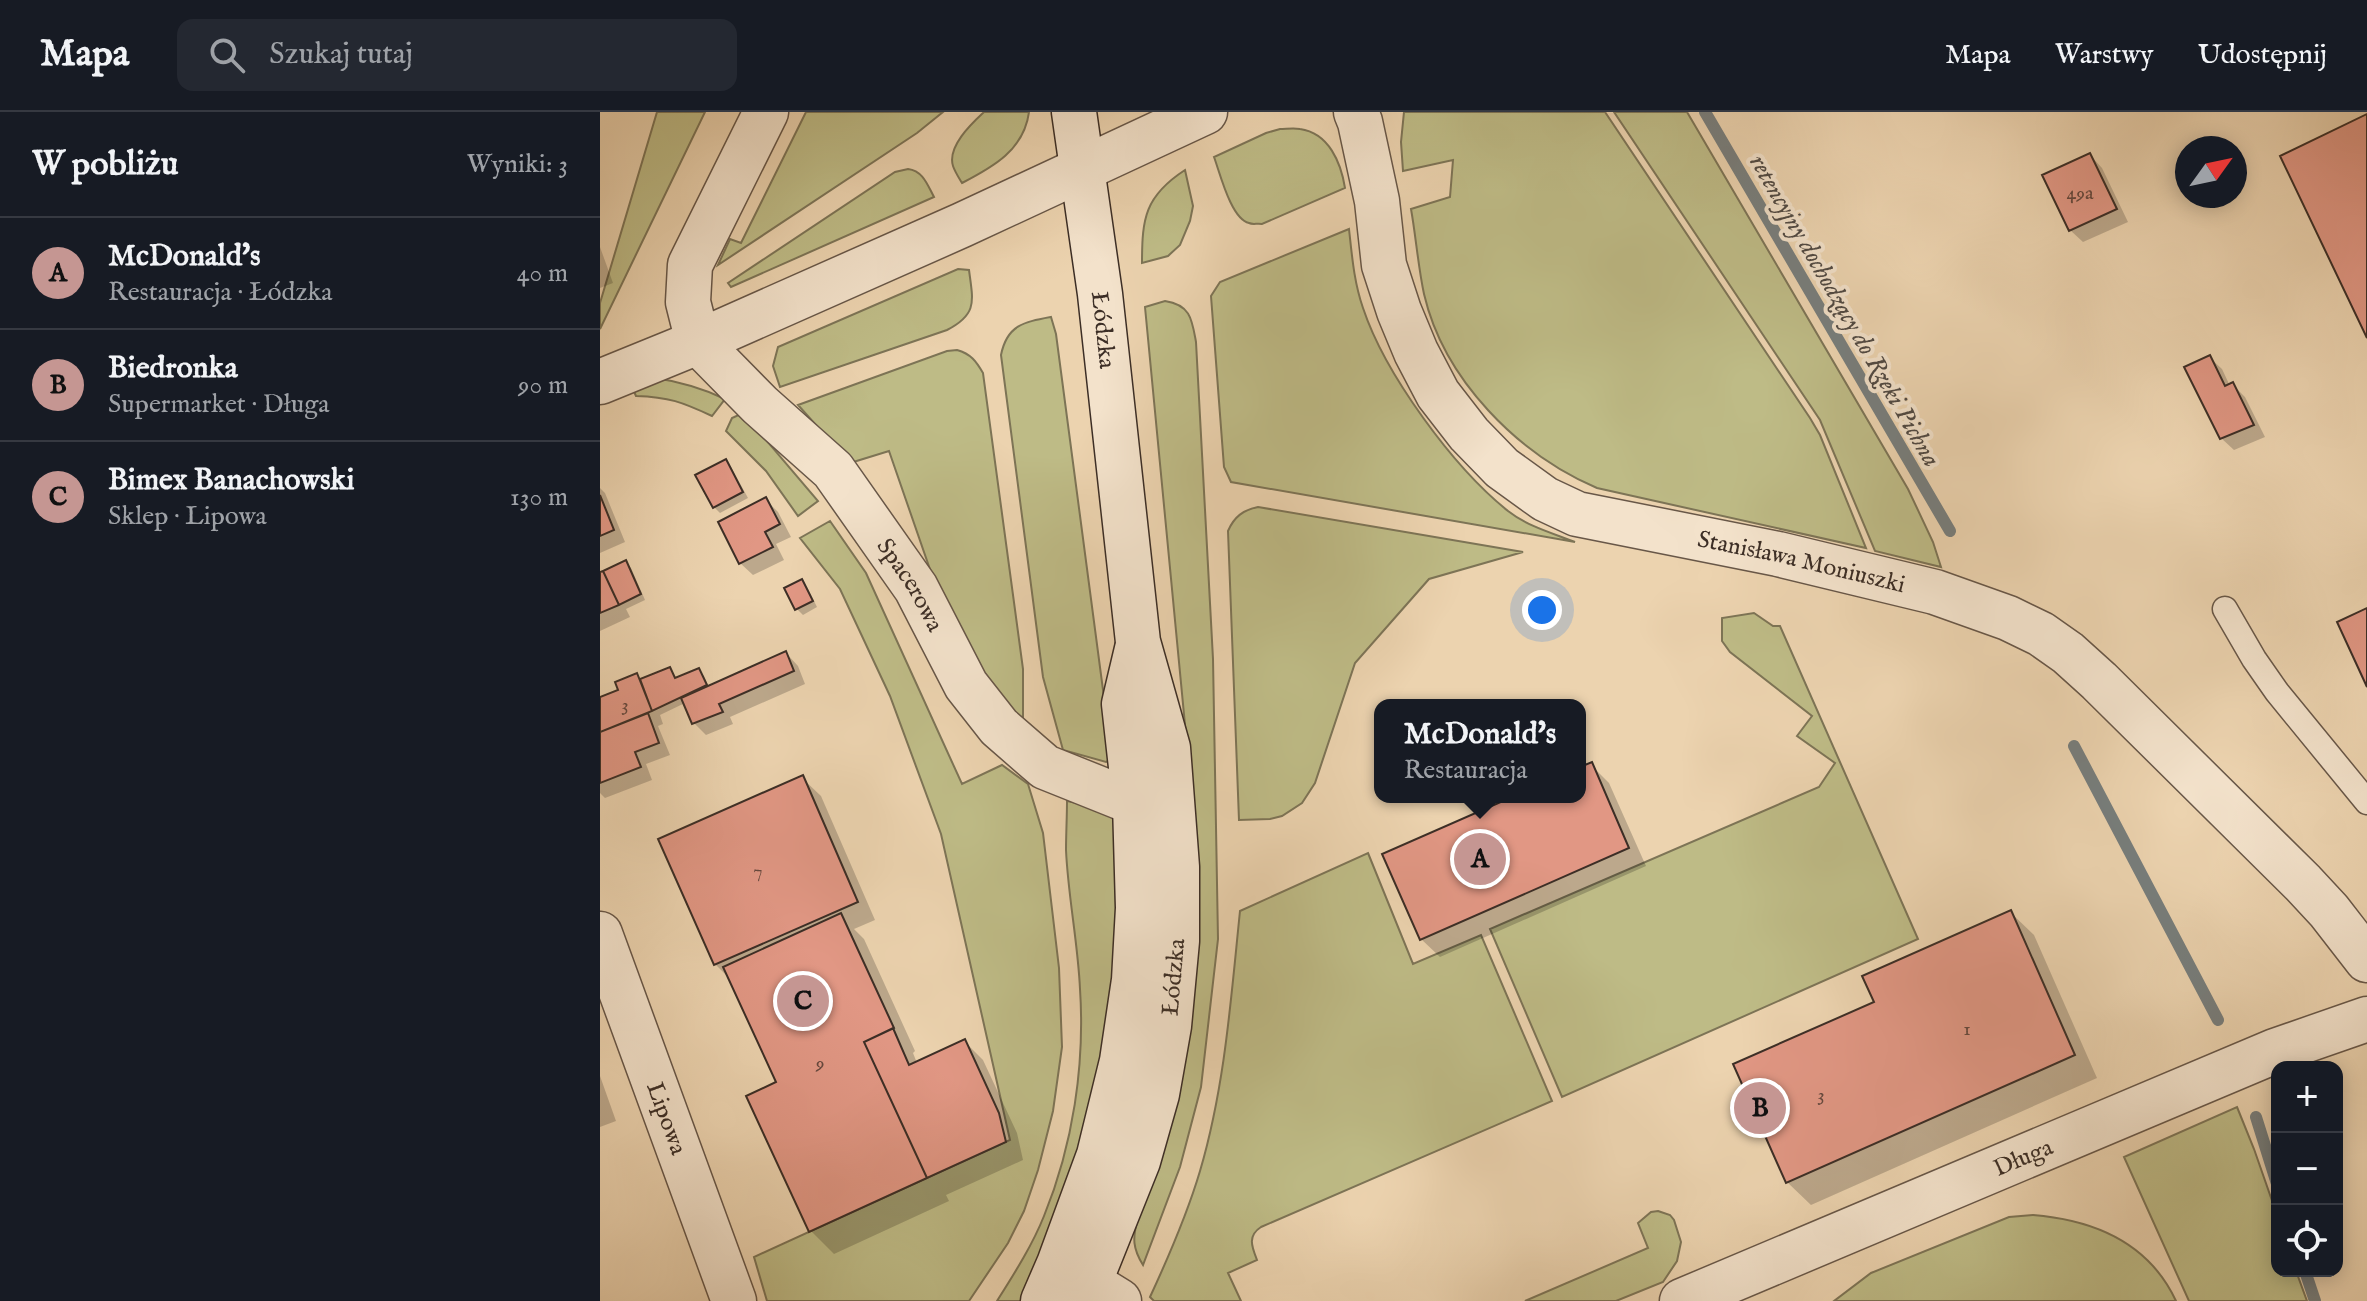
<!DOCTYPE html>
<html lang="pl">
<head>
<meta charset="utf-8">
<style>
  body { margin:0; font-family:"IM FELL English",serif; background:#242831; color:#f1f3f6 }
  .controls { position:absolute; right:24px; bottom:24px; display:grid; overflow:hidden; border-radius:16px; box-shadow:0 4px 20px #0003 }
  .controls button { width:72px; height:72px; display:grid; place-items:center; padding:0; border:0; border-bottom:2px solid #363941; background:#171b24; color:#f1f3f6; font:40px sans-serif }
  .compass { position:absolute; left:1575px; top:24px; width:72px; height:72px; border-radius:50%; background:#171b24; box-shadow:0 4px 20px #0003; rotate:57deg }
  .you { position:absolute; left:942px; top:498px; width:28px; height:28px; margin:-20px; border:6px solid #fff; border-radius:50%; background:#1a73e8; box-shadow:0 0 0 12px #1a73e833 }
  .badge { display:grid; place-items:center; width:52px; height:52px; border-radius:50%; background:#c59692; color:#111; font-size:26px; font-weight:700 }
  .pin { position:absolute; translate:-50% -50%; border:4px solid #fff; box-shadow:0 2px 8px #0006 }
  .popup { position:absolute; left:774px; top:587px; width:212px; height:104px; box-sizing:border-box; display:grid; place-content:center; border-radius:16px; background:#171b24; filter:drop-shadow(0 2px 6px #0005); font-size:26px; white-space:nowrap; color:#9ea1a6 }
  .popup b { font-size:30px; color:#f1f3f6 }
  .popup::after { content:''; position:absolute; left:50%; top:100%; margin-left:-16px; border:16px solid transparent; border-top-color:#171b24 }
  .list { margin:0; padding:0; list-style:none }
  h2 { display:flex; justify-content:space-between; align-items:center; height:104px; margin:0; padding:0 32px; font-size:34px }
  h2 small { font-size:26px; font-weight:400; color:#9ea1a6 }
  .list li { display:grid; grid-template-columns:52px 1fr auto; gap:24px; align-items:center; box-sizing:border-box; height:112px; padding:0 32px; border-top:2px solid #363941 }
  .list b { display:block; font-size:30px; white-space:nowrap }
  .list p { margin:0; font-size:26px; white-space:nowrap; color:#9ea1a6 }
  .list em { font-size:26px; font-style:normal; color:#9ea1a6 }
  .icon { flex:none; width:44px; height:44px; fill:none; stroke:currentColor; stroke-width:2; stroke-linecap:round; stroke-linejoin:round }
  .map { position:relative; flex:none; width:1767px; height:1189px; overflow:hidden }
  header { display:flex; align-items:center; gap:48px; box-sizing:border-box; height:112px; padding:0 40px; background:#171b24; border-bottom:2px solid #363941 }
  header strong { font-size:38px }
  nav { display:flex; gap:44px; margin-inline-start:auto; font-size:28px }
  .search { width:560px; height:72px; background:#242831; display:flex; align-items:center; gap:20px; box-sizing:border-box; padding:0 28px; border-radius:16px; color:#9ea1a6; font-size:30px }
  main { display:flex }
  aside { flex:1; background:#171b24 }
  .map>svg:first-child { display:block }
  .green { fill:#bebb86; stroke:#7d7456; stroke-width:2 }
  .shadow { fill:#0003 }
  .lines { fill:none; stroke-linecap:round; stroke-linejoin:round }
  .stream { stroke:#777e7d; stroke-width:12 }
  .building { fill:#e19784; stroke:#3c2e26; stroke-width:2 }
  .service-casing { stroke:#685748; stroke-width:27 }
  .minor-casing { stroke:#685748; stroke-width:47 }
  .secondary-casing { stroke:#3c2e26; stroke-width:47 }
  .service { stroke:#f3e2cb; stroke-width:24 }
  .minor { stroke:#f3e2cb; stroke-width:44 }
  .secondary { stroke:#f3e2cb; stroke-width:44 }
  .labels { text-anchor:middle; stroke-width:8; stroke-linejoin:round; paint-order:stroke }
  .number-label { font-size:20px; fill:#65483e }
  .street-label { font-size:24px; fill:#3c2e26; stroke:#f3e2cb }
  .water-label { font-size:26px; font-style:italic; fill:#504943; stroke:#f3e2cb }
</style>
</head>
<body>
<header>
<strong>Mapa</strong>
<div class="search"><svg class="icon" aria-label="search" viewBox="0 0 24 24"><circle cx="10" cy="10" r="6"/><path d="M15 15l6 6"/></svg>Szukaj tutaj</div>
<nav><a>Mapa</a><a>Warstwy</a><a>Udostępnij</a></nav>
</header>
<main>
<aside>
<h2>W pobliżu<small>Wyniki: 3</small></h2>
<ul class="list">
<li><span class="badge">A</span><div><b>McDonald's</b><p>Restauracja · Łódzka</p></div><em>40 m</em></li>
<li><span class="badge">B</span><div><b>Biedronka</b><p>Supermarket · Długa</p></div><em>90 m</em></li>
<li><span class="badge">C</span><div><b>Bimex Banachowski</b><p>Sklep · Lipowa</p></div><em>130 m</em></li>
</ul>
</aside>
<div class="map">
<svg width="1767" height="1189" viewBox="0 0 1767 1189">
  <rect width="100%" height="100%" fill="#ecd3af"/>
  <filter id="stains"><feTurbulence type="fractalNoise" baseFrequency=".0025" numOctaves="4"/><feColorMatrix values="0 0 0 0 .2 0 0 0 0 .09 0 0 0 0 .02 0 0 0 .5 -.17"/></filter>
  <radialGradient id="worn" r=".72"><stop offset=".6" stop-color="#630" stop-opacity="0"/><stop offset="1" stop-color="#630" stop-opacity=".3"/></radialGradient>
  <!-- green -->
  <path class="green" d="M57 0H105L0 217V191Z
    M206 0H343L317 21 118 153 130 127 141 131Z
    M384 0H429C424 38 393 55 362 71 359 66 355 60 353 54 347 35 371 12 384 0Z
    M804 0H1005L1210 306 1220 323 1266 436 997 376C918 342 844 268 824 182 818 154 816 125 811 97L850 85 853 48 803 59 801 30Z
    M1014 0H1087L1308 377 1333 430 1341 455 1275 439 1220 308Z
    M680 17C686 17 694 16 700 17 729 21 741 51 745 76L662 112C657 111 653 113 649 111 631 107 620 61 614 45L666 21Z
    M308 57C323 59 327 72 334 85L131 175 128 171 295 60Z
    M585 58 593 94 590 109 580 133 568 144 542 151C542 106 545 84 585 58Z
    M749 117C752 144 754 170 763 196 785 262 853 355 908 399 927 414 952 421 975 430L631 370 624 355 611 184 620 170Z
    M358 157 369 158C373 189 378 202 347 218L180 275 173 254 178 235Z
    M565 189C591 193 592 208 596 230L613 547 618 827 601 975 580 1055 543 1153C533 1137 532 1126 538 1107L590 665 545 195Z
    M451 205 456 222 512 646 506 650 463 638 443 565 401 243C407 213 424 210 451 205Z
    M357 238C371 242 376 249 383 261L423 557V611L385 564 342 492 289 339 250 351 198 293 347 239Z
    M49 265C77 269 100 275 125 287L112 304C82 290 69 285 36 284L30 271Z
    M143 301 218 389 198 404 166 359 126 319 132 306Z
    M658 395 923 440 829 467 755 551 715 671 702 691 682 704 670 707 639 708 628 419C634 405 643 398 658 395Z
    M230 409 266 461 362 672 402 653 428 672 443 721 459 856 462 935 453 999 438 1058 424 1099 408 1131 369 1189H167L154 1145 410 1028 341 722 290 584 240 477 200 426Z
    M1154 501 1173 514H1180L1318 827 962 985 890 817 1219 675 1235 651 1197 624 1212 604 1130 540 1122 529V506Z
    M467 689 507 697 514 703 517 843 493 999 447 1132 421 1189H397C414 1162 432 1134 444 1104 473 1033 485 953 480 877 478 831 468 784 466 738 466 722 467 705 467 689Z
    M768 741 813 852 881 823 952 989 661 1115C647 1124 652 1135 657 1148L628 1161 641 1189H554L550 1185C569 1144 587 1103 600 1059 625 974 631 886 640 799Z
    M1637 995 1654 1037 1677 1103V1159H1696L1707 1189H1589L1524 1045Z
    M1058 1099 1070 1103 1074 1108 1081 1130 1077 1149 1063 1170 1016 1189H925L1048 1136 1038 1111 1051 1100Z
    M1433 1103C1494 1108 1549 1131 1576 1189H1234L1271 1161 1409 1105Z"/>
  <!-- shadow -->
  <path class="shadow" d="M1490 43 1502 56 1528 110 1483 130 1470 118Z
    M0 135 13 171 0 176Z
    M1609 245 1622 257 1630 274 1633 273 1645 285 1665 325 1634 338 1621 326Z
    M125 350 131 355 148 386 120 401 114 395Z
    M0 376 5 381 25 430 0 441Z
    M166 388 178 400 191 425 176 432 184 448 153 463 140 451Z
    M25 450 31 456 45 488 26 497 30 505 0 519V463Z
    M201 469 207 475 217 495 203 503 197 497 187 476Z
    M186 541 198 554 205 572 130 605 133 612 106 623 94 611 85 591 60 603 63 612 58 614 70 643 46 652 52 668 5 686 0 681V587L21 579 37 563 42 568 69 557 77 567 99 558 104 564 109 575Z
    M991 653 1009 671 1046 754 840 845 821 827 917 685H980V657Z
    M202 666 221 684 275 808 254 817 264 827 315 939 313 941 317 951 365 930 383 948 417 1021 423 1048 346 1083 349 1089 234 1142 211 1119 179 971 131 868 115 852Z
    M1410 800 1434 823 1497 966 1211 1093 1187 1070 1277 891Z
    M0 964 16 1009 0 1015Z"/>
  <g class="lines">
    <!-- stream -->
    <path class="stream" d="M1105 0 1350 419
      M1474 634 1618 908
      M1656 1005 1677 1072
      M1705 1159 1715 1189"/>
  </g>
  <!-- building -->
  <path class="building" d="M1767 2V226L1680 44Z
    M1490 41 1517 97 1469 119 1442 63Z
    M1610 243 1625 274 1633 270 1654 313 1620 327 1584 255Z
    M126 347 143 380 113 396 95 363Z
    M0 383 14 418 0 424Z
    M166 385 180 412 165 420 173 435 139 452 118 410Z
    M26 448 41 482 19 493 3 459Z
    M3 459 19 493 0 501V460Z
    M202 467 213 489 195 498 184 476Z
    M1767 496V575L1737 510Z
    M186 539 194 559 119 592 123 600 92 612 81 586Z
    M70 555 75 566 99 556 107 573 52 599 40 567Z
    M37 561 52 599 0 620V585L18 578 15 570Z
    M48 601 59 631 35 640 41 655 0 671V620Z
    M992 650 1029 736 820 828 782 742 912 685H980V655Z
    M203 663 258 790 114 853 58 727Z
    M1411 798 1475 943 1186 1071 1133 952 1274 890 1262 864Z
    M241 801 294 916 264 930 327 1066 209 1120 146 984 176 970 123 855Z
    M293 916 309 953 365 927 399 1001 406 1030 327 1066 264 930Z"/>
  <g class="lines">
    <!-- service casing -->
    <g class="service-casing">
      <path id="service" d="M1625 497 1654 547 1677 580 1767 690"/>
    </g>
    <!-- minor casing -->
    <g class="minor-casing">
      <g id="minor">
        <path id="s1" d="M166 0 90 153 88 190 98 230 160 293 233 358 316 476 366 573 399 615 445 655 535 691"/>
        <path id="s2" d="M756 0 760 10 777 89 784 153 799 199 816 240 838 282 869 322 902 356 945 387 977 402 1178 442 1335 480 1408 506 1441 522 1468 541 1499 569 1703 771 1729 799 1767 848"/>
        <path d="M0 270 98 230 362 113 605 0"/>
        <path id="s3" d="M0 822 134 1189"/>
        <path d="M490 1171 519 1189"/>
        <path id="s4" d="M1082 1189 1675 939 1767 907"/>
      </g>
    </g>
    <!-- secondary casing -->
    <g class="secondary-casing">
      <g id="secondary">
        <path id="s5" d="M474 0 500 182 538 530 568 636 577 755V829L569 914 557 982 538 1049 482 1189"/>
        <path d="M443 1189 459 1152 499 1043 522 949 534 868 538 796 535 691 524 592 537 537"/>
      </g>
    </g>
    <!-- service -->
    <use href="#service" class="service"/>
    <!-- minor -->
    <use href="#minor" class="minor"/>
    <!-- secondary -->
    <use href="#secondary" class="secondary"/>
  </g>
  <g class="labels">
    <!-- number labels -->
    <g class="number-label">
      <text x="1480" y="87">49a</text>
      <text x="25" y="599">3</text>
      <text x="158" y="765">7</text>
      <text x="1367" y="923">1</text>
      <text x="220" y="957">9</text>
      <text x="1221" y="989">3</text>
    </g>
    <!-- street labels -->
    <g class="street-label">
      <text dy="8" stroke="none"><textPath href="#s5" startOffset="220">Łódzka</textPath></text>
      <text dy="8" stroke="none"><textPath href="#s2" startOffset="712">Stanisława Moniuszki</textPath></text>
      <text dy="8" stroke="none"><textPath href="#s1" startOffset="574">Spacerowa</textPath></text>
      <text transform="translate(573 865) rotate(-85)" y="8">Łódzka</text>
      <text dy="8" stroke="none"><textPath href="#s3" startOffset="196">Lipowa</textPath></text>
      <text dy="8" stroke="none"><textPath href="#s4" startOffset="370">Długa</textPath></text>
    </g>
    <!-- water labels -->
    <g class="water-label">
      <text transform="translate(1246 198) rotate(60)" y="9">retencyjny dochodzący do Rzeki Pichna</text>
    </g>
  </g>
  <rect width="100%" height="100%" filter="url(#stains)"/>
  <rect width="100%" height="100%" fill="url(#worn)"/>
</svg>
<div class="controls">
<button>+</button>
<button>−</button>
<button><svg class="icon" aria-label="locate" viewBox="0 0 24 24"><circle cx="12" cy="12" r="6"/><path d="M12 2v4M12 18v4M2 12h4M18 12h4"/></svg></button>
</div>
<svg class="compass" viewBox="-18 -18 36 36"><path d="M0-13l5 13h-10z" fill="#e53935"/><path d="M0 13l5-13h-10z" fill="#9ea1a6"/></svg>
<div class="you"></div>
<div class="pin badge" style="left:880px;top:747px">A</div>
<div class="popup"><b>McDonald's</b>Restauracja</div>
<div class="pin badge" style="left:1160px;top:996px">B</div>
<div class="pin badge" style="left:203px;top:889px">C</div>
</div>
</main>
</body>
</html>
